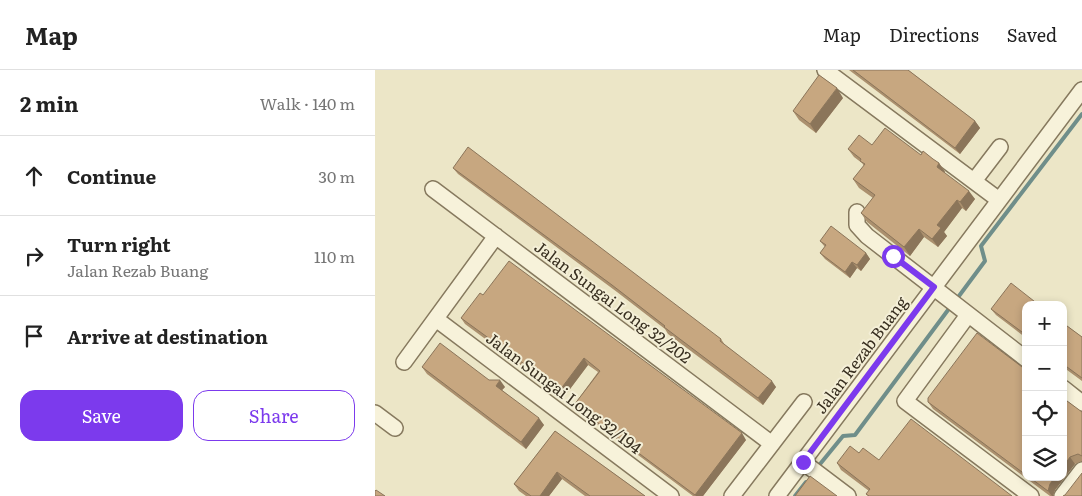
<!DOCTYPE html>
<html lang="en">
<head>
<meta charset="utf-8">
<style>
  body { margin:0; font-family:Literata,serif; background:#f6f6f6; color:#222 }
  .controls { position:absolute; right:15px; bottom:15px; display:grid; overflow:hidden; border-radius:10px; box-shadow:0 2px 8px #0003 }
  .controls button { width:45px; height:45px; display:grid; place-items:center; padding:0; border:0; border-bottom:1px solid #e0e0e0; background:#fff; color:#222; font:25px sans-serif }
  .stop { position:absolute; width:15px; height:15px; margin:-11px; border:4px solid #7c3aed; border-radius:50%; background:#fff }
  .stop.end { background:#7c3aed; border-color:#fff; box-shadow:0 1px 5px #0008 }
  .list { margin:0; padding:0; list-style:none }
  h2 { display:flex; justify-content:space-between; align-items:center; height:65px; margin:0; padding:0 20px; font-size:21px }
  h2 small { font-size:16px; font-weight:400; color:#767676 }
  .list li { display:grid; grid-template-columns:32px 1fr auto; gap:15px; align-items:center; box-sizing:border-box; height:80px; padding:0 20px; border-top:1px solid #e0e0e0 }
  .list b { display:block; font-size:19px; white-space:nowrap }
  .list p { margin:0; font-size:16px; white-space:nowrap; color:#767676 }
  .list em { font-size:16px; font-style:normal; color:#767676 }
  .actions { display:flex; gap:10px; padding:15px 20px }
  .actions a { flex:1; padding:11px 0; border:1px solid #7c3aed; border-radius:15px; text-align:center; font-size:18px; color:#7c3aed }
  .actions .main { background:#7c3aed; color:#fff }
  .icon { flex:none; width:28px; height:28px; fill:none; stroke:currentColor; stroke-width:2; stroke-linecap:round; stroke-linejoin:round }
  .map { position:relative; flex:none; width:707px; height:426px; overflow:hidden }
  header { display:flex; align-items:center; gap:30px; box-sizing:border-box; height:70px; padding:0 25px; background:#fff; border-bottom:1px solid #e0e0e0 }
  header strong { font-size:24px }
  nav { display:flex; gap:28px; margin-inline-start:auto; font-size:18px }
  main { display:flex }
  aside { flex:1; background:#fff }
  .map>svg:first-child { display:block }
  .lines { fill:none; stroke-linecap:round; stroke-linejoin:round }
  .stream { stroke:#6f8e8a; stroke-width:4 }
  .street-casing { stroke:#86795e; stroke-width:18 }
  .street { stroke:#f7f2da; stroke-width:15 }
  .wall { fill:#ab906e }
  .shaded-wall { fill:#8b755a }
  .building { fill:#c7a780; stroke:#8b755a }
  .route { stroke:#7c3aed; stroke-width:6 }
  .labels { text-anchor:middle; stroke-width:4; stroke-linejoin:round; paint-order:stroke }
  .street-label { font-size:16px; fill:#382f20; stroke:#f4efd7 }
</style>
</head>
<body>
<header>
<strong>Map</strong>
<nav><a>Map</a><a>Directions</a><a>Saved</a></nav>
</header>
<main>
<aside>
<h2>2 min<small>Walk · 140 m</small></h2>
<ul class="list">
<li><svg class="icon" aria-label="ahead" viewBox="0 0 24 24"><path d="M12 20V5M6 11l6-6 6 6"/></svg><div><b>Continue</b></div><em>30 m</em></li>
<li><svg class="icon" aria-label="right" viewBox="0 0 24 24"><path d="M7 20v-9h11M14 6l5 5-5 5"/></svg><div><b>Turn right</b><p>Jalan Rezab Buang</p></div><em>110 m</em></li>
<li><svg class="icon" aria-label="arrive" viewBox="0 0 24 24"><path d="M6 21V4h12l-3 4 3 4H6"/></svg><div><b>Arrive at destination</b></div></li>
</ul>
<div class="actions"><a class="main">Save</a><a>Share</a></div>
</aside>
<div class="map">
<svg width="707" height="426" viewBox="0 0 707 426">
  <rect width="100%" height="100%" fill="#ece6c7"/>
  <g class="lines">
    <!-- stream -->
    <path class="stream" d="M581 230 610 191 606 176 707 44
      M441 399 468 366 480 365 576 236
      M420 426 431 412"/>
    <!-- street casing -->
    <g class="street-casing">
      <path id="street" d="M450 0 624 130
        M599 111 625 77
        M58 119 397 374
        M482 142V155L492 166 651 289
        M593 245 530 331 656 426
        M61 249 296 426
        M29 292 121 166
        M688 318 707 333
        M0 343 20 358
        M428 392 473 426
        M357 426 429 332
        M402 426 707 20
        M687 426 707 400"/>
    </g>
    <!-- street -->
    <use href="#street" class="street"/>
  </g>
  <!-- wall -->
  <path class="wall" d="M474 0H533L600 51 605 58 585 84Z
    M468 28 441 63 424 50 418 41Z
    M497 75 546 85 564 93 570 102 569 103 600 129 591 141 587 138 569 162 572 166 563 177 549 167 535 186 492 152 486 143 498 128 484 118 478 109 489 96 487 93 479 87 473 79Z
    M78 98 346 269 350 275 401 317 388 335 293 264 290 259 242 222 83 104Z
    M445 171 491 183 495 189 486 201 482 198 475 208 450 189 445 183 450 177Z
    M108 225 371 370 328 426H318L204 341 199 335 223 302 213 295 189 327 90 254 86 248Z
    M651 235V268L621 245 616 239Z
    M688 253 707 267V311L688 297Z
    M47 297 114 310 130 317 127 320 169 355 151 379 52 304Z
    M651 300V407H688L707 342V391L700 394 680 420 678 426H675L558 339 553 332Z
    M180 361 270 426H210L187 409 174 426H151L144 421 139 414Z
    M484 383 504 390 637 426H493L491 424 494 421 466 400 462 393Z"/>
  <!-- shaded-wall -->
  <path class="shaded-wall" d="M462 18 468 28 441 63 435 54Z
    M600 51 605 58 585 84 580 78Z
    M564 93 570 102 567 105 562 97Z
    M594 121 600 129 591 141 585 132Z
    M582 130 587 138 569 162 572 166 563 177 557 169 562 155Z
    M544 159 549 167 535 186 529 177Z
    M491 183 495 189 486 201 482 195Z
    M477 192 482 198 475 208 470 202Z
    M209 288 213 295 189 327 185 320Z
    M125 310 130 317 125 322 121 316Z
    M397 311 401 317 388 335 383 328Z
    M164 348 169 355 151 379 146 372Z
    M367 363 371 370 328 426H321L320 425Z
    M695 387 700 394 680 420 678 426H677L673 421 675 414 680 407H688V397Z
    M182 402 187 409 174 426H165Z"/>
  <!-- building -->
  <path class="building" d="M478 0H533L600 51 580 78Z
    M444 5 462 18 435 54 418 41Z
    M510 58 546 85 548 81 558 89 564 93 562 97 594 121 585 132 582 130 562 155 566 158 557 169 544 159 529 177 486 143 500 125 478 109 490 94 485 91 486 89 473 79 484 65 497 75Z
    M93 77 346 269 345 271 397 311 383 328 289 257 290 256 237 215 78 98Z
    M456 156 491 183 482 195 477 192 470 202 445 183 451 175 445 171Z
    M134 191 367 363 320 425 199 335 225 301 209 288 185 320 86 248 105 223 108 225Z
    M636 213 664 235H651V265L616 239Z
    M688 253 707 267V308L688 294Z
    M602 263 651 300V405L553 332V328Z
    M65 273 114 310H125L121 316 164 348 146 372 47 297Z
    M688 328 707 342V386L703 384 695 387 688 397Z
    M536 349 637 426H494L491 424 495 419 462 393 475 376 484 383 488 378 504 390Z
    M180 361 270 426H215L182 402 165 426H156L139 414Z
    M707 403V426H688L690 425Z
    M435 406 462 426H420Z
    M654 407H680L675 414 673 421Z
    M1 420 10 426H0V421Z"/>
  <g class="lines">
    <!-- route -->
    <path class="route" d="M428 392 559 217 518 186"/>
  </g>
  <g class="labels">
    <!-- street labels -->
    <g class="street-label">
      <text transform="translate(238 232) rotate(37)" y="6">Jalan Sungai Long 32/202</text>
      <text transform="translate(486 285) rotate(-53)" y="6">Jalan Rezab Buang</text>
      <text transform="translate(189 323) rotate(37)" y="6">Jalan Sungai Long 32/194</text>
    </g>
  </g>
</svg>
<div class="controls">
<button>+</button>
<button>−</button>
<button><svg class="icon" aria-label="locate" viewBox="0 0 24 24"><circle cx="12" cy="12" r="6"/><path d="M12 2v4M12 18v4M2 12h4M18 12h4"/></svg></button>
<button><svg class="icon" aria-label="layers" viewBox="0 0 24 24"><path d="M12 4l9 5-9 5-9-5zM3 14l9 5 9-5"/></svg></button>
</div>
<div class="stop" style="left:518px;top:186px"></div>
<div class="stop end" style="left:428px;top:392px"></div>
</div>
</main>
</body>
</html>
